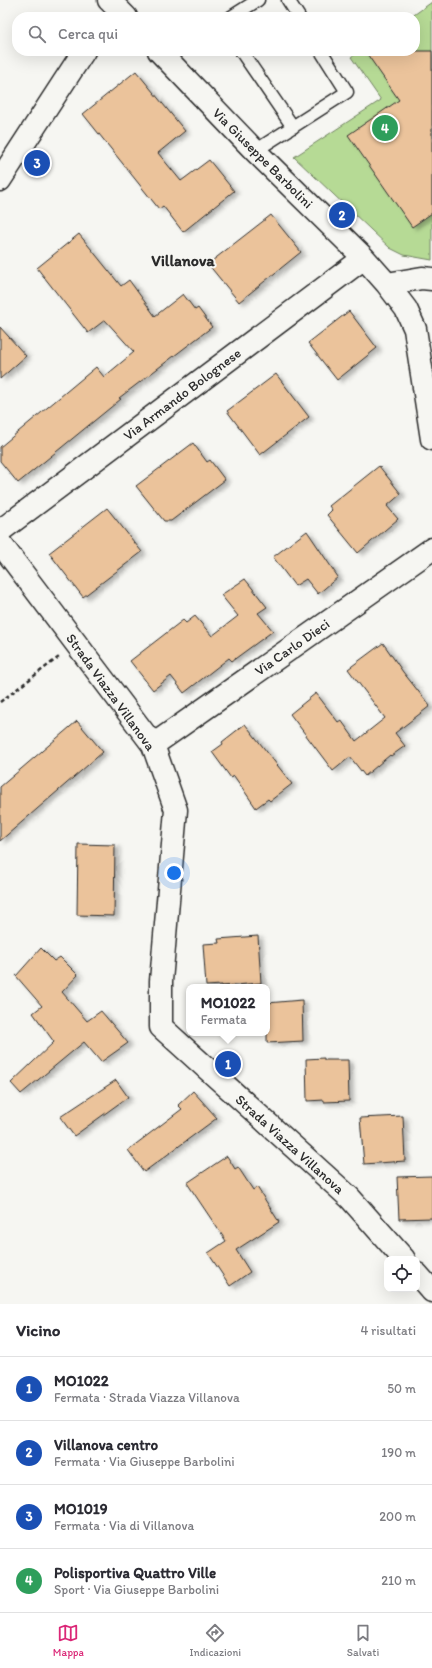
<!DOCTYPE html>
<html lang="it">
<head>
<meta charset="utf-8">
<style>
  body { margin:0; font-family:Itim,sans-serif; background:#f7f7f7; color:#2b2b33 }
  .controls { position:absolute; right:12px; bottom:12px; display:grid; overflow:hidden; border-radius:8px; box-shadow:0 4px 16px #0002 }
  .controls button { width:36px; height:36px; display:grid; place-items:center; padding:0; border:0; border-bottom:1px solid #e1e1e2; background:#fff; color:#2b2b33; font:20px sans-serif }
  .you { position:absolute; left:174px; top:873px; width:14px; height:14px; margin:-10px; border:3px solid #fff; border-radius:50%; background:#1a73e8; box-shadow:0 0 0 6px #1a73e833 }
  .badge { display:grid; place-items:center; width:26px; height:26px; border-radius:50%; background:#db2777; color:#fff; font-size:13px; font-weight:700 }
  .pin { position:absolute; translate:-50% -50%; border:2px solid #fff; box-shadow:0 1px 4px #0006 }
  .popup { position:absolute; left:186px; top:984px; width:84px; height:52px; box-sizing:border-box; display:grid; place-content:center; border-radius:8px; background:#fff; filter:drop-shadow(0 1px 3px #0005); font-size:13px; white-space:nowrap; color:#7c7c81 }
  .popup b { font-size:15px; color:#2b2b33 }
  .popup::after { content:''; position:absolute; left:50%; top:100%; margin-left:-8px; border:8px solid transparent; border-top-color:#fff }
  .list { margin:0; padding:0; list-style:none }
  h2 { display:flex; justify-content:space-between; align-items:center; height:52px; margin:0; padding:0 16px; font-size:17px }
  h2 small { font-size:13px; font-weight:400; color:#7c7c81 }
  .list li { display:grid; grid-template-columns:26px 1fr auto; gap:12px; align-items:center; box-sizing:border-box; height:64px; padding:0 16px; border-top:1px solid #e1e1e2 }
  .list b { display:block; font-size:15px; white-space:nowrap }
  .list p { margin:0; font-size:13px; white-space:nowrap; color:#7c7c81 }
  .list em { font-size:13px; font-style:normal; color:#7c7c81 }
  .icon { flex:none; width:22px; height:22px; fill:none; stroke:currentColor; stroke-width:2; stroke-linecap:round; stroke-linejoin:round }
  .map { position:relative; flex:none; width:432px; height:1304px; overflow:hidden }
  .search { position:absolute; background:#fff; box-shadow:0 4px 16px #0002; left:12px; right:12px; top:12px; height:44px; display:flex; align-items:center; gap:10px; box-sizing:border-box; padding:0 14px; border-radius:16px; color:#7c7c81; font-size:15px }
  .sheet { height:308px; background:#fff }
  nav { display:flex; justify-content:space-around; align-items:center; box-sizing:border-box; height:56px; border-top:1px solid #e1e1e2; background:#fff; font-size:11px; color:#7c7c81 }
  nav a { display:grid; justify-items:center; gap:2px }
  nav .on { color:#db2777 }
  .map>svg:first-child { display:block }
  .green { fill:#b6da95; stroke:#708260 }
  .building { fill:#ebc39b; stroke:#2b2b2b; filter:url(#shadow) }
  .lines { fill:none; stroke-linecap:round; stroke-linejoin:round }
  .lane-casing { stroke:#2b2b2b; stroke-width:15 }
  .street-casing { stroke:#2b2b2b; stroke-width:25 }
  .path { stroke:#2b2b2b; stroke-width:2.5; stroke-dasharray:4 3; stroke-linecap:butt }
  .lane { stroke:#f6f6f2; stroke-width:12 }
  .street { stroke:#f6f6f2; stroke-width:22 }
  .labels { text-anchor:middle; stroke-width:4; stroke-linejoin:round; paint-order:stroke }
  .street-label { font-size:14px; fill:#2b2b2b; stroke:#f6f6f2 }
  .quarter-label { font-size:16px; font-weight:bold; fill:#2b2b2b; stroke:#f6f6f2 }
</style>
</head>
<body>
<div class="map">
<svg width="432" height="1304" viewBox="0 0 432 1304">
  <defs>
    <filter id="shadow"><feDropShadow dx="4.5" dy="2.5" stdDeviation="2" flood-color="#0004"/></filter>
  </defs>
  <rect width="100%" height="100%" fill="#f6f6f2"/>
  <filter id="ink" filterUnits="userSpaceOnUse"><feTurbulence type="fractalNoise" baseFrequency=".025" numOctaves="2"/><feDisplacementMap in="SourceGraphic" scale="8" xChannelSelector="R" yChannelSelector="G"/><feConvolveMatrix kernelMatrix="1 2 1 2 8 2 1 2 1" color-interpolation-filters="sRGB"/></filter>
  <g filter="url(#ink)">
    <!-- green -->
    <path class="green" d="M432 2V260L404 255 390 248 294 157 381 100 351 57 360 51H415V17H411Z"/>
    <!-- building -->
    <path class="building" d="M365 51H432V213L412 227 348 135 399 100Z
      M136 71 185 131 158 153 181 181 209 160 234 191 183 232 163 206 159 209 83 114Z
      M271 215 301 252 239 302 208 264Z
      M79 234 121 286 129 280 155 316 183 294 195 310 198 308 212 327 119 398 121 399 18 483 0 461V447L96 367 104 377 134 352 105 320 88 333 37 268Z
      M349 311 377 348 337 380 308 343Z
      M0 327 26 356 0 379Z
      M276 374 309 417 260 455 227 411Z
      M193 443 207 462 210 460 225 480 171 521H164L136 486Z
      M379 466 401 494 387 506 398 519 358 553 327 515 332 510 329 506Z
      M107 508 142 552 83 597 49 553Z
      M307 531 338 577 318 594 306 579 295 586 273 557Z
      M245 579 267 607 258 613 273 631 232 661 229 658 184 693 171 676 153 690 130 661 183 620 186 623 195 616 212 636 238 616 221 595Z
      M383 643 403 672 430 706 395 733 405 746 391 756 390 755 365 776 350 757 333 771 290 714 316 693 338 722 341 720 356 741 385 718 348 669Z
      M77 721 103 752 0 841V787Z
      M245 724 292 784 270 801 268 799 256 808 234 776 231 778 212 752 223 744 222 742Z
      M78 844 115 845 114 916 77 915Z
      M258 936 261 983 222 986V985L206 986 203 944 219 943 218 939Z
      M41 948 54 961 60 957 78 975 62 992 87 1021 101 1011 128 1043 101 1062 84 1042 21 1094 11 1083 54 1042 33 1013 42 1006 16 976Z
      M302 1000 303 1041 267 1043V1003Z
      M324 1058V1060H348L349 1101 324 1102V1100L307 1101 306 1059Z
      M116 1080 128 1097 74 1136 60 1117Z
      M193 1091 217 1118 144 1172 128 1150 182 1109 178 1105Z
      M403 1116 405 1161 364 1164 360 1118Z
      M227 1156 235 1169 238 1167 253 1190 257 1187 279 1222 236 1250 250 1272 230 1286 208 1253 226 1241 187 1183Z
      M432 1176V1218L399 1219 397 1177Z"/>
    <g class="lines">
      <!-- lane casing -->
      <g class="lane-casing">
        <path id="lane" d="M288 0 299 17
          M231 17 258 0
          M241 51 293 127
          M255 151 347 92 321 51"/>
      </g>
      <!-- street casing -->
      <g class="street-casing">
        <path id="street" d="M109 0 126 17
          M159 51 255 151 364 258 387 284 406 309 415 329 432 439
          M0 180 84 51
          M387 284 422 278 432 279
          M0 531 364 258
          M0 543 153 745 176 810 161 981V1027L350 1198 404 1259
          M153 745 432 549
          M417 1274 432 1291"/>
      </g>
      <!-- path -->
      <path class="path" d="M0 702 59 657"/>
      <!-- lane -->
      <use href="#lane" class="lane"/>
      <!-- street -->
      <use href="#street" class="street"/>
    </g>
  </g>
  <g class="labels">
    <!-- street labels -->
    <g class="street-label">
      <text transform="translate(263 158) rotate(45)" y="5">Via Giuseppe Barbolini</text>
      <text transform="translate(182 394) rotate(-37)" y="5">Via Armando Bolognese</text>
      <text transform="translate(292 647) rotate(-35)" y="5">Via Carlo Dieci</text>
      <text transform="translate(111 692) rotate(54)" y="5">Strada Viazza Villanova</text>
      <text transform="translate(290 1144) rotate(42)" y="5">Strada Viazza Villanova</text>
    </g>
    <!-- quarter labels -->
    <g class="quarter-label">
      <text x="183" y="266">Villanova</text>
    </g>
  </g>
</svg>
<div class="controls">
<button><svg class="icon" aria-label="locate" viewBox="0 0 24 24"><circle cx="12" cy="12" r="6"/><path d="M12 2v4M12 18v4M2 12h4M18 12h4"/></svg></button>
</div>
<div class="you"></div>
<div class="pin badge" style="left:228px;top:1064px;background:#1a4fb4">1</div>
<div class="popup"><b>MO1022</b>Fermata</div>
<div class="pin badge" style="left:342px;top:215px;background:#1a4fb4">2</div>
<div class="pin badge" style="left:37px;top:163px;background:#1a4fb4">3</div>
<div class="pin badge" style="left:385px;top:128px;background:#2e9e5b">4</div>
<div class="search"><svg class="icon" aria-label="search" viewBox="0 0 24 24"><circle cx="10" cy="10" r="6"/><path d="M15 15l6 6"/></svg>Cerca qui</div>
</div>
<section class="sheet">
<h2>Vicino<small>4 risultati</small></h2>
<ul class="list">
<li><span class="badge" style="background:#1a4fb4">1</span><div><b>MO1022</b><p>Fermata · Strada Viazza Villanova</p></div><em>50 m</em></li>
<li><span class="badge" style="background:#1a4fb4">2</span><div><b>Villanova centro</b><p>Fermata · Via Giuseppe Barbolini</p></div><em>190 m</em></li>
<li><span class="badge" style="background:#1a4fb4">3</span><div><b>MO1019</b><p>Fermata · Via di Villanova</p></div><em>200 m</em></li>
<li><span class="badge" style="background:#2e9e5b">4</span><div><b>Polisportiva Quattro Ville</b><p>Sport · Via Giuseppe Barbolini</p></div><em>210 m</em></li>
</ul>
</section>
<nav>
<a class="on"><svg class="icon" aria-label="map" viewBox="0 0 24 24"><path d="M3 6l6-2 6 2 6-2v14l-6 2-6-2-6 2zM9 4v14M15 6v14"/></svg>Mappa</a>
<a><svg class="icon" aria-label="directions" viewBox="0 0 24 24"><path d="M12 3l9 9-9 9-9-9zM9 14v-3h6M13 9l2 2-2 2"/></svg>Indicazioni</a>
<a><svg class="icon" aria-label="saved" viewBox="0 0 24 24"><path d="M7 4h10v16l-5-4-5 4z"/></svg>Salvati</a>
</nav>
</body>
</html>
